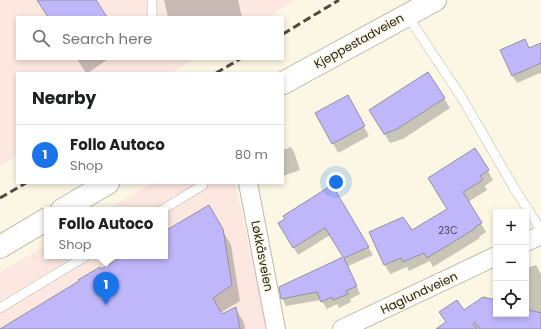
<!DOCTYPE html>
<html lang="en">
<head>
<meta charset="utf-8">
<style>
  body { margin:0; font-family:Poppins,sans-serif; background:#f2f2f2; color:#202124 }
  .controls { position:absolute; right:12px; bottom:12px; display:grid; overflow:hidden; border-radius:0px; box-shadow:0 2px 6px #0003 }
  .controls button { width:36px; height:36px; display:grid; place-items:center; padding:0; border:0; border-bottom:1px solid #e0e0e0; background:#fff; color:#202124; font:20px sans-serif }
  .you { position:absolute; left:336px; top:182px; width:14px; height:14px; margin:-10px; border:3px solid #fff; border-radius:50%; background:#1a73e8; box-shadow:0 0 0 6px #1a73e833 }
  .badge { display:grid; place-items:center; width:26px; height:26px; border-radius:50%; background:#1a73e8; color:#fff; font-size:13px; font-weight:700 }
  .pin { position:absolute; translate:-50% -33px; filter:drop-shadow(0 1px 2px #0008) }
  .pin::after { content:''; position:absolute; top:21px; width:14px; height:12px; background:inherit; clip-path:polygon(0 0,100% 0,50% 100%) }
  .popup { position:absolute; left:44px; top:207px; width:124px; height:52px; box-sizing:border-box; display:grid; place-content:center; border-radius:0px; background:#fff; filter:drop-shadow(0 1px 3px #0005); font-size:13px; white-space:nowrap; color:#757577 }
  .popup b { font-size:15px; color:#202124 }
  .popup::after { content:''; position:absolute; left:50%; top:100%; margin-left:-8px; border:8px solid transparent; border-top-color:#fff }
  .list { margin:0; padding:0; list-style:none }
  h2 { display:flex; justify-content:space-between; align-items:center; height:52px; margin:0; padding:0 16px; font-size:17px }
  h2 small { font-size:13px; font-weight:400; color:#757577 }
  .list li { display:grid; grid-template-columns:26px 1fr auto; gap:12px; align-items:center; box-sizing:border-box; height:60px; padding:0 16px; border-top:1px solid #e0e0e0 }
  .list b { display:block; font-size:15px; white-space:nowrap }
  .list p { margin:0; font-size:13px; white-space:nowrap; color:#757577 }
  .list em { font-size:13px; font-style:normal; color:#757577 }
  .icon { flex:none; width:22px; height:22px; fill:none; stroke:currentColor; stroke-width:2; stroke-linecap:round; stroke-linejoin:round }
  .map { position:relative; flex:none; width:541px; height:329px; overflow:hidden }
  .search { position:absolute; background:#fff; box-shadow:0 2px 6px #0003; left:16px; top:16px; width:268px; height:44px; display:flex; align-items:center; gap:10px; box-sizing:border-box; padding:0 14px; border-radius:0px; color:#757577; font-size:15px }
  .panel { position:absolute; background:#fff; box-shadow:0 2px 6px #0003; left:16px; top:72px; width:268px; height:112px; border-radius:0px }
  .map>svg:first-child { display:block }
  .industrial { fill:#fce8e1 }
  .shadow { fill:#0003 }
  .building { fill:#c0b7fa; stroke:#9290a2 }
  .lines { fill:none; stroke-linecap:round; stroke-linejoin:round }
  .lane-casing { stroke:#beb9a7; stroke-width:10 }
  .street-casing { stroke:#beb9a7; stroke-width:20 }
  .secondary-casing { stroke:#beb9a7; stroke-width:24 }
  .lane { stroke:#fff; stroke-width:9 }
  .street { stroke:#fff; stroke-width:18 }
  .secondary { stroke:#fff; stroke-width:22 }
  .rail { stroke:#4e4b42; stroke-width:3; stroke-dasharray:8 4; stroke-linecap:butt }
  .labels { text-anchor:middle; stroke-width:3.5; stroke-linejoin:round; paint-order:stroke }
  .number-label { font-size:10px; fill:#4b4753 }
  .street-label { font-size:12px; fill:#24221b; stroke:#fcf7e4 }
</style>
</head>
<body>
<div class="map">
<svg width="541" height="329" viewBox="0 0 541 329">
  <rect width="100%" height="100%" fill="#fcf7e4"/>
  <!-- industrial -->
  <path class="industrial" d="M0 0H295L268 17H17V59H195L170 73H17V156L0 166Z
    M152 183H235L268 329H0V272L47 245V256H165V210H106Z"/>
  <!-- shadow -->
  <path class="shadow" d="M164 0H238L242 17H168Z
    M525 40 530 49 541 44V75L540 73 517 83 512 75Z
    M77 59H108L88 73H86Z
    M428 73 450 108 403 139 390 143 370 111Z
    M347 96 369 136 338 153 333 143Z
    M291 147 294 152 300 170 283 176V150Z
    M488 171 493 180 485 186 487 190 468 202 486 232 479 237 480 238 433 267 430 261 409 271 407 267 390 274 385 265 370 233 411 232 448 209 434 188Z
    M331 186 373 255 348 266 360 294 350 299 351 302 339 308 337 304 327 309 321 300 286 306 282 298 344 258 330 235 298 255 280 223Z
    M208 206 231 245 240 301 220 313 222 315 236 309 244 323 245 329H1L125 256H165V232Z
    M536 265 541 274V315L526 313V267L527 268Z
    M496 301V314H524L534 329H451L464 311Z"/>
  <!-- building -->
  <path class="building" d="M37 0H96L107 17H48Z
    M525 39 529 48 541 43V63L512 76 500 50Z
    M428 72 445 98 397 129 384 134 369 110Z
    M348 95 365 126 332 144 315 113Z
    M475 148 489 170 480 176 483 180 463 192 482 223 475 227 476 228 427 258 424 253 403 262 401 258 384 265 369 232 403 217 412 230 447 209 428 178Z
    M332 185 369 247 344 258 357 286 346 291 348 294 333 300 332 297 321 302 317 292 281 299 279 287 343 257 325 228 293 248 278 223 285 219 283 216Z
    M209 205 223 229 232 285 213 298 222 314 236 307 240 329H0L79 281 78 280 100 267 101 269 123 256H165V231Z
    M483 297 496 300V314H526V309L541 313V329H480L475 322 473 324 477 329H436L446 322 439 312 457 300 464 310Z"/>
  <g class="lines">
    <!-- lane casing -->
    <g class="lane-casing">
      <path id="lane" d="M407 15 462 98 514 188 541 230
        M152 17V0
        M162 210 203 185
        M0 308 86 256"/>
    </g>
    <!-- street casing -->
    <g class="street-casing">
      <path id="street" d="M248 183 276 329
        M526 242 541 235
        M342 329 496 256"/>
    </g>
    <!-- secondary casing -->
    <g class="secondary-casing">
      <path id="secondary" d="M283 83 435 0
        M62 210 108 183
        M0 247 47 219"/>
    </g>
    <!-- lane -->
    <use href="#lane" class="lane"/>
    <!-- street -->
    <use href="#street" class="street"/>
    <!-- secondary -->
    <use href="#secondary" class="secondary"/>
    <!-- rail -->
    <path class="rail" d="M283 34 339 0
      M216 73 240 59
      M0 198 26 183"/>
  </g>
  <g class="labels">
    <!-- number labels -->
    <g class="number-label">
      <text x="448" y="234">23C</text>
    </g>
    <!-- street labels -->
    <g class="street-label">
      <text transform="translate(359 41) rotate(-29)" y="4">Kjeppestadveien</text>
      <text transform="translate(262 256) rotate(79)" y="4">Løkkåsveien</text>
      <text transform="translate(419 293) rotate(-25)" y="4">Haglundveien</text>
    </g>
  </g>
</svg>
<div class="controls">
<button>+</button>
<button>−</button>
<button><svg class="icon" aria-label="locate" viewBox="0 0 24 24"><circle cx="12" cy="12" r="6"/><path d="M12 2v4M12 18v4M2 12h4M18 12h4"/></svg></button>
</div>
<div class="you"></div>
<div class="pin badge" style="left:106px;top:305px">1</div>
<div class="popup"><b>Follo Autoco</b>Shop</div>
<div class="search"><svg class="icon" aria-label="search" viewBox="0 0 24 24"><circle cx="10" cy="10" r="6"/><path d="M15 15l6 6"/></svg>Search here</div>
<section class="panel">
<h2>Nearby<small></small></h2>
<ul class="list">
<li><span class="badge">1</span><div><b>Follo Autoco</b><p>Shop</p></div><em>80 m</em></li>
</ul>
</section>
</div>
</body>
</html>
